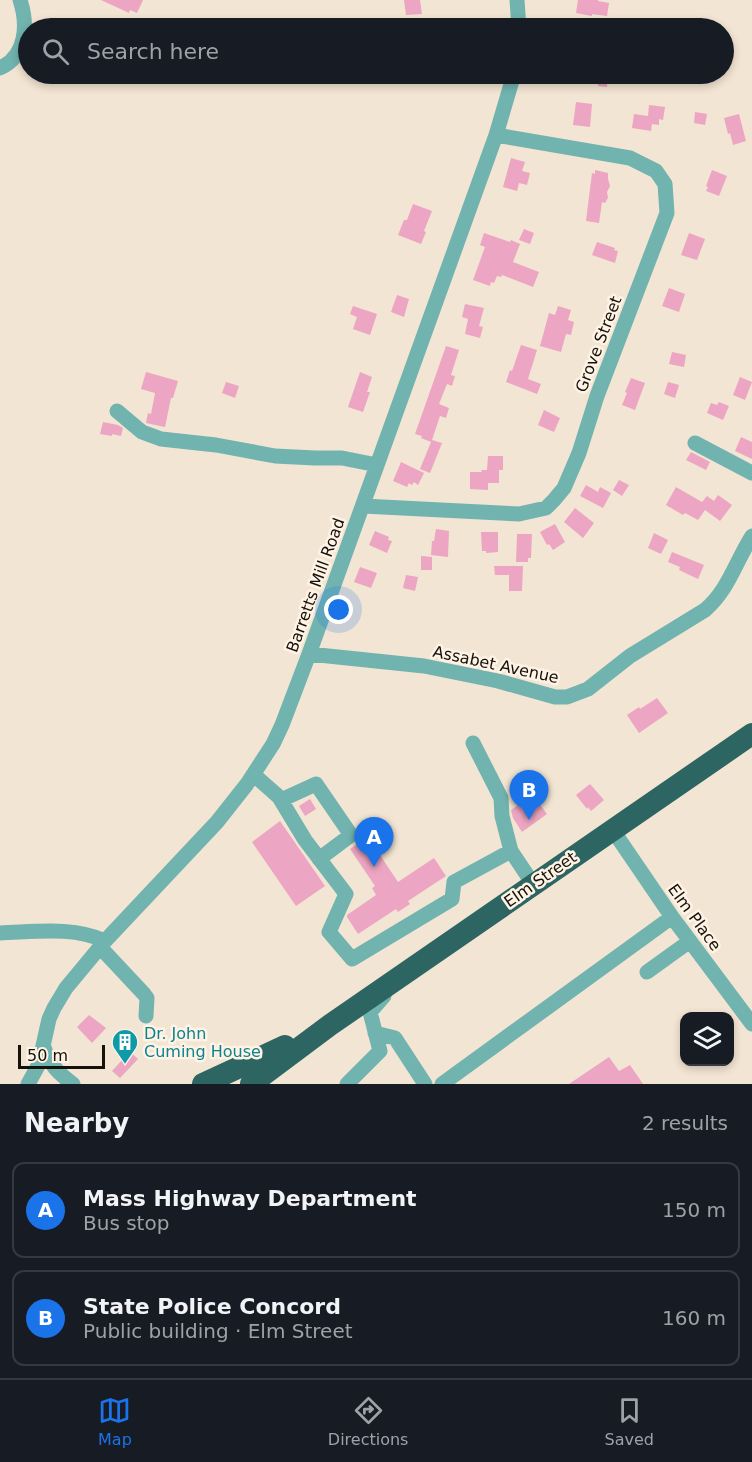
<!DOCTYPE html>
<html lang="en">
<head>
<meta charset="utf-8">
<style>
  body { margin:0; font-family:"DejaVu Sans",sans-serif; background:#20242c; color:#f1f3f6 }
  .controls { position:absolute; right:18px; bottom:18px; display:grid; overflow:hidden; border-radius:12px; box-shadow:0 3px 9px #0003 }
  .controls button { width:54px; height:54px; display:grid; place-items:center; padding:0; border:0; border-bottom:2px solid #363941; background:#171b24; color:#f1f3f6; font:30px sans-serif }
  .scale { position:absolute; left:18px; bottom:15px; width:87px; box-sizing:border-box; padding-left:6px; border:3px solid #15110b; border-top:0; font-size:16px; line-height:21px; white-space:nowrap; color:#15110b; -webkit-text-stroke:4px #fef3e4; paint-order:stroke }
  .you { position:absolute; left:339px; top:610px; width:21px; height:21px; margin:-15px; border:4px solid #fff; border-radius:50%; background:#1a73e8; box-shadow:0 0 0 9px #1a73e833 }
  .badge { display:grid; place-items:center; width:39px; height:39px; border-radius:50%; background:#1a73e8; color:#fff; font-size:20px; font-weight:700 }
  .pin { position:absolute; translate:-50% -50px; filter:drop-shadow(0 2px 3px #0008) }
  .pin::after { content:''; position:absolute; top:32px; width:21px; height:18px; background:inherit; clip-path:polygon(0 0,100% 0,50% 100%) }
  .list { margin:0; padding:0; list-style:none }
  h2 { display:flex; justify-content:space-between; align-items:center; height:78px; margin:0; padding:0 24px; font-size:26px }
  h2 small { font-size:20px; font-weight:400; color:#9ea1a6 }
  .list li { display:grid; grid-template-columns:39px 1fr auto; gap:18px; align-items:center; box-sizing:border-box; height:96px; margin:0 12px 12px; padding:0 12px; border:2px solid #363941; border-radius:12px }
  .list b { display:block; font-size:22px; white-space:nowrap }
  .list p { margin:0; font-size:20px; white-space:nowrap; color:#9ea1a6 }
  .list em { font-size:20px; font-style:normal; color:#9ea1a6 }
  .icon { flex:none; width:33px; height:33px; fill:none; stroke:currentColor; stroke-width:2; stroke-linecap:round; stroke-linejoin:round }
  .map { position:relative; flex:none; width:752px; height:1084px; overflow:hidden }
  .search { position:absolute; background:#171b24; box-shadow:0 3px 9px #0003; left:18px; right:18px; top:18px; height:66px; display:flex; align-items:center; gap:15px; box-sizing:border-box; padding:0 21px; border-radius:33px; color:#9ea1a6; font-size:22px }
  .sheet { height:294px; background:#171b24 }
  nav { display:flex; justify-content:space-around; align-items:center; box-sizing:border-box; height:84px; border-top:2px solid #363941; background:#171b24; font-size:16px; color:#9ea1a6 }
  nav a { display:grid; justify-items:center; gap:3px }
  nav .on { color:#1a73e8 }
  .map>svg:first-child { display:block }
  .building { fill:#eca5c2 }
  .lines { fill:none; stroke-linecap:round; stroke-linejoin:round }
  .minor { stroke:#71b3af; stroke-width:15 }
  .highway { stroke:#2c6562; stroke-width:22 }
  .labels { text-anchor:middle; stroke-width:5; stroke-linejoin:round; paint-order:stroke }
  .street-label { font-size:16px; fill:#15110b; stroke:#fef3e4 }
  .culture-label { font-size:16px; fill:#0d838f; stroke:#fef3e4; text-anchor:start }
</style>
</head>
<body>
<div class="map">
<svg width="752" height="1084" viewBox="0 0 752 1084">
  <rect width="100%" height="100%" fill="#f3e5d3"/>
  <!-- building -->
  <path class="building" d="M101 0H143L137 13 130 10 129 13Z
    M404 0H420L422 14 406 15Z
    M578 0H598V1L609 3 607 16 592 14V16L576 13Z
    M599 74H608L607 87 598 86Z
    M576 102 592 104 590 127 573 125Z
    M649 105 665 107 663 120 659 119V125L652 124 651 131 632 128 634 114 648 116Z
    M695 112 707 114 705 125 694 123Z
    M739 114 746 141 733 145 730 133 728 134 724 118Z
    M511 158 525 162 522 171 530 173 527 185 519 183 517 191 503 187Z
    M595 170 608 173V179L610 186 607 192 608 198 605 203 602 202 599 223 586 221 592 173 595 174Z
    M712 170 727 176 719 196 706 191 708 187 706 186Z
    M413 204 432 211 424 231 426 232 421 244 398 235 404 220H407Z
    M524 229 534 233 530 244 519 240Z
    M484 233 510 242 511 240 520 244 513 262 539 272 533 287 502 275 501 277 497 276 494 283 491 282 490 286 473 280 485 247 480 245Z
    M689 233 705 239 697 260 681 255Z
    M597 242 615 248 614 250 618 251 615 263 592 255Z
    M669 288 685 294 679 312 662 306Z
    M397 295 409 299 404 317 391 312Z
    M465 304 484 308 479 326 483 327 480 338 465 334 468 319 462 317Z
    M353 306 377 314 370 335 353 329 357 317 350 314Z
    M558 306 571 310 568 320 574 322 571 335 566 334 561 352 540 346 549 313 555 315Z
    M521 345 537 350 528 379 541 384 537 394 506 382 510 370 512 371Z
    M446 346 459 350 451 375 455 376 452 386 447 384 439 404 449 408 446 418 440 416 432 440 442 443 430 473 420 469 431 442 421 438 422 436 415 434Z
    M672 352 686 355 684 367 669 364Z
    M146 372 178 381 173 398H171L165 427 146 423 148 413 151 414 155 393 141 389Z
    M360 372 372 377 367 392H370L363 412 348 407Z
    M740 377 752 382 745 400 733 395Z
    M631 378 645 383 635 410 622 405 627 393 625 392Z
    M226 382 239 386 235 398 222 393Z
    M668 382 679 385 675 398 664 394Z
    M719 402 729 406 723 420 707 413 711 403 717 405Z
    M544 410 560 418 554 432 538 425Z
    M103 422 118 425 123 428 121 436 112 434V436L100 434Z
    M741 437 752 442V459L735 451Z
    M691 452 710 462 706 470 686 460Z
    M488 456H503V470H499V483H488V490L470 489V472H482L481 470H487Z
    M401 462 424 473 418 485 414 482 412 485 409 483 407 487 393 481Z
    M619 480 629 485 622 496 613 490Z
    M586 485 598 492 600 487 611 493 603 508 580 496Z
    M676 487 702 502 707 496 714 501 718 495 732 505 720 521 705 510 698 520 685 513 683 515 666 505Z
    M575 508 594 523 583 538 564 522Z
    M555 524 565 542 553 550 549 544 547 545 540 532Z
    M436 529 449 531 448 557 431 555 432 541H434Z
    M375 531 389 537 388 540 392 541 387 553 369 545Z
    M481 532H498V552L486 553V551H482Z
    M654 533 668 540 661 554 648 548Z
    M517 534H532L531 558H528V562H516Z
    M672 552 704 565 698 579 679 570 680 567 668 562Z
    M421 556 432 557V570H421Z
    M494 566H523L522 591H509V575H495Z
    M360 567 377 573 371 588 354 582Z
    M406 575 418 577 415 591 403 588Z
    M657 698 668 713 639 733 627 715 639 707 640 709Z
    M590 784 604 800 591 811 588 807 587 809 576 795Z
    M533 795 547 814 522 832 513 818 511 810Z
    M310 799 316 809 305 816 299 806Z
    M280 821 325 886 296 906 252 842Z
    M368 837 398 882 434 858 446 876 408 901 410 904 398 912 396 909 358 934 347 917V915L376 895 372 888 375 886 350 849Z
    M89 1015 106 1028 92 1043 77 1027Z
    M122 1044 138 1059 120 1078 112 1071 123 1059 115 1051Z
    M609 1057 619 1071 630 1065 643 1084H569Z"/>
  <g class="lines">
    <!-- minor -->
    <path class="minor" d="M517 0 519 28
      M0 68C27 56 28 24 20 0
      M117 411 142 432 161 439 216 445 275 456 315 458H342L377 465
      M695 443 752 473
      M363 506 519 514 546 508 554 500 564 488 579 453 597 396 667 213 665 184 656 171 630 158 496 135
      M309 654 424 666 498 681 555 697H567L588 689 630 656 705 610C729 589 735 563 752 536
      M473 743 501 798 502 816 511 851
      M254 775 279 797 305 840 346 894 329 932 352 959 452 899 454 882 511 851 533 884
      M281 800 316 784 351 835 319 859
      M612 829 672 917 752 1024
      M0 933C34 932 74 926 105 941
      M100 947 144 994 147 998 146 1016
      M647 972 690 941
      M375 1033 395 1038 425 1084
      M44 1047C49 1064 59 1074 73 1084
      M28 1084 39 1064 49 1019 54 1008 66 988 105 941 217 822 247 784 273 744 282 725 309 654 496 135 514 74
      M347 1084 380 1051 370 1012 384 996
      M442 1084 672 917"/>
    <!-- highway -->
    <path class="highway" d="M203 1084 285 1046
      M251 1084 330 1025 752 734"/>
  </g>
  <!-- icons -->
  <defs>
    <g id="building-pin" transform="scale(1.35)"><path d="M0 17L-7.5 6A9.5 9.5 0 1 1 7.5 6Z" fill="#0f9aa8" stroke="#fef3e4"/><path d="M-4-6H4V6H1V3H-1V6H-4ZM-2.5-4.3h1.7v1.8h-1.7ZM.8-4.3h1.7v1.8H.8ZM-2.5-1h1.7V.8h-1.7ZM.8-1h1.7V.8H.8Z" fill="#fff"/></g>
  </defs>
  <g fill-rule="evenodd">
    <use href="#building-pin" x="125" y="1042"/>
  </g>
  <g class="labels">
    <!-- street labels -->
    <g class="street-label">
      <text transform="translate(598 344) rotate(-69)" y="6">Grove Street</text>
      <text transform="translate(315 585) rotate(-70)" y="6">Barretts Mill Road</text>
      <text transform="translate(496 664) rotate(12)" y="6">Assabet Avenue</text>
      <text transform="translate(540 879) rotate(-35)" y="6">Elm Street</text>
      <text transform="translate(695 917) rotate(54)" y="6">Elm Place</text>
    </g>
    <!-- culture labels -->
    <g class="culture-label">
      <text x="144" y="1039">Dr. John<tspan x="144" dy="18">Cuming House</tspan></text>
    </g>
  </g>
</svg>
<div class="controls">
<button><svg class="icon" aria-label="layers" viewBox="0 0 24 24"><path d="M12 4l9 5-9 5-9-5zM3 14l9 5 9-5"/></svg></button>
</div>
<div class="scale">50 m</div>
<div class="you"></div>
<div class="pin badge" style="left:374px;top:867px">A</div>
<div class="pin badge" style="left:529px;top:820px">B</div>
<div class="search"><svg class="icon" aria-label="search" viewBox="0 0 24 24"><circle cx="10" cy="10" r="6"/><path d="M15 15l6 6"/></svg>Search here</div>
</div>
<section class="sheet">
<h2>Nearby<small>2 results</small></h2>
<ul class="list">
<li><span class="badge">A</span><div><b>Mass Highway Department</b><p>Bus stop</p></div><em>150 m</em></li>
<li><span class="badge">B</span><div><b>State Police Concord</b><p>Public building · Elm Street</p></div><em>160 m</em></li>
</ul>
</section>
<nav>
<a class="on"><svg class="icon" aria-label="map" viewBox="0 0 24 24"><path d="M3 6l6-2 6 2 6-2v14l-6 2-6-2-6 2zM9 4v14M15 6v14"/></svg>Map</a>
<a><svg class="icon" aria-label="directions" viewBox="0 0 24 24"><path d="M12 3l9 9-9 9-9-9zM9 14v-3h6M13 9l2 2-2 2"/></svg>Directions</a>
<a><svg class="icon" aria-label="saved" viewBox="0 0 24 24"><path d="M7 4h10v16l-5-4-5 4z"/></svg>Saved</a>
</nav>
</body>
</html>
